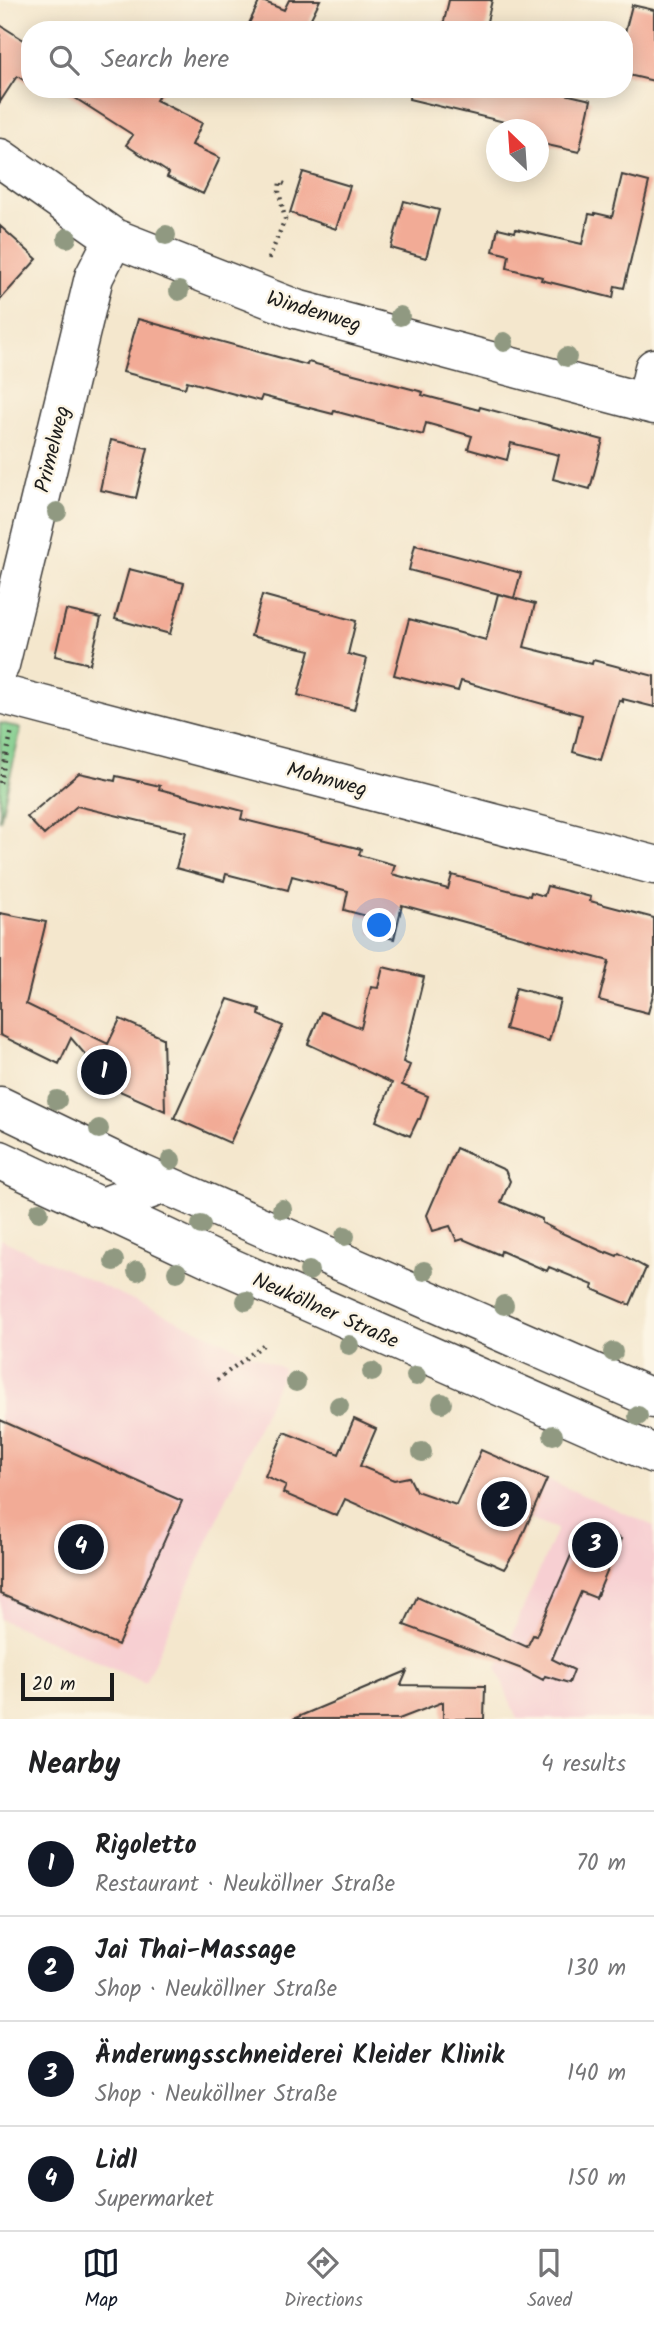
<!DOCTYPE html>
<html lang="en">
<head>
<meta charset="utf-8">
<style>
  body { margin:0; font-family:Kalam,sans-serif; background:#f2f2f2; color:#202124 }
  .compass { position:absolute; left:486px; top:119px; width:63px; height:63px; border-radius:50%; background:#fff; box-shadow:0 4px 18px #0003; rotate:335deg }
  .scale { position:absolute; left:21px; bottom:18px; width:93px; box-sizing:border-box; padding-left:7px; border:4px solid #1c1c1c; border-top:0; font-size:19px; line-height:24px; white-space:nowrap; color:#1c1c1c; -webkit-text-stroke:5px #fcf5e5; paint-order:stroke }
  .you { position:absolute; left:380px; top:926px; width:24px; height:24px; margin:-18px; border:5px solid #fff; border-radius:50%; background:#1a73e8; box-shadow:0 0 0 10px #1a73e833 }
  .badge { display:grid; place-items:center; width:46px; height:46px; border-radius:50%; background:#111827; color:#fff; font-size:23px; font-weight:700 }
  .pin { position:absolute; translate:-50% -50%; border:4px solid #fff; box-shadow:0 2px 7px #0006 }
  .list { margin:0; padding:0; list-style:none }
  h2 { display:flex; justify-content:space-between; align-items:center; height:91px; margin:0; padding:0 28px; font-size:30px }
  h2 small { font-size:23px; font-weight:400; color:#757577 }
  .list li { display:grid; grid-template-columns:46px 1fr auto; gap:21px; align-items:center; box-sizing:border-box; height:105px; padding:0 28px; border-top:2px solid #e0e0e0 }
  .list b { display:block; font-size:26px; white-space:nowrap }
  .list p { margin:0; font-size:23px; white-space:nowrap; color:#757577 }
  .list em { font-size:23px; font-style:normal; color:#757577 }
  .icon { flex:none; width:38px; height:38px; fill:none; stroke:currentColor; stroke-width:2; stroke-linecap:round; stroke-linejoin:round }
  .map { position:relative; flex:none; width:654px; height:1719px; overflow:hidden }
  .search { position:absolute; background:#fff; box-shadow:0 4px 18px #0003; left:21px; right:21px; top:21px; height:77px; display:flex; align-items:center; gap:18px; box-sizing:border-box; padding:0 24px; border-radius:28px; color:#757577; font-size:26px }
  .sheet { height:511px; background:#fff }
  nav { display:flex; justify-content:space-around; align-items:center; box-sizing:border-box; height:98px; border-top:2px solid #e0e0e0; background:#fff; font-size:19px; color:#757577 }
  nav a { display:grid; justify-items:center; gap:4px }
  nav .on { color:#111827 }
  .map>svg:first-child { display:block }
  .built { fill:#f7cfd2 }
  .green { fill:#7fcc8b; stroke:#4e7454; stroke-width:2 }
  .building { fill:#f2ab96 }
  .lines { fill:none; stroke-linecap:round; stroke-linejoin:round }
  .minor-casing { stroke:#3c3a37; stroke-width:41 }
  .major-casing { stroke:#3c3a37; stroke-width:41 }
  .path { stroke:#3c3a37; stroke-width:4.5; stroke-dasharray:2 5; stroke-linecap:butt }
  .minor { stroke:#fff; stroke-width:38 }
  .major { stroke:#fff; stroke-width:38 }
  .tree { fill:#909981 }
  .labels { text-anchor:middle; stroke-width:5; stroke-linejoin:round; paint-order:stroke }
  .street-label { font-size:21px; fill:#1c1c1c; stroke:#fcf5e5 }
</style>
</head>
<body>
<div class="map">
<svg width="654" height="1719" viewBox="0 0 654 1719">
  <rect width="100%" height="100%" fill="#fcf5e5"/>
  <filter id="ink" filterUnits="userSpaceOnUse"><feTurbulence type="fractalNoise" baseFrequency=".0143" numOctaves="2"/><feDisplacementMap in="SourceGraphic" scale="14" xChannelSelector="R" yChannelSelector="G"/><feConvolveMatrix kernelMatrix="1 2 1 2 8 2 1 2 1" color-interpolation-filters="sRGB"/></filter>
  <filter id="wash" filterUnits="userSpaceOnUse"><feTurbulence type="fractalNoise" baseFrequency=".00686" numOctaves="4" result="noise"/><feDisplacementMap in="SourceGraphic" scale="28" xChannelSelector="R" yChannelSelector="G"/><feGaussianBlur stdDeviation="1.57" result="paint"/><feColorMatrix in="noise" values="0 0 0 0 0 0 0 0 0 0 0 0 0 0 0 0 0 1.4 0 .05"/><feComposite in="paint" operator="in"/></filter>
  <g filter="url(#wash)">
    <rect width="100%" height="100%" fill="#f4e7cd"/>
    <!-- built -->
    <path class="built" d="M0 1239 284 1369 145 1683 0 1619Z
      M480 1450 654 1526V1719H517L497 1669 557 1529 462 1492Z"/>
    <!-- green -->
    <path class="green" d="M0 723 21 728 0 821Z"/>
    <g id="blocks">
      <!-- building -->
      <path class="building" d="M260 0 284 10 289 0H320L309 22 323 30H246Z
        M449 0H492L485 30H442Z
        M632 5 654 10V81L624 74V36Z
        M0 25 30 44V84L17 76 0 102Z
        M61 89H163L156 100 202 123 192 145 220 158 203 194 167 177 169 173 126 145 133 135Z
        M410 89H543L591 100 579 152 538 143V130L409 99Z
        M303 172 350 186 336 229 290 213Z
        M622 175 649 182 624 288 615 286 613 298 541 280 542 277 507 268 509 255 493 251 498 228 515 232 516 229 582 244 589 214 595 215V213L612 217Z
        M404 201 439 210 426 258 391 248Z
        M0 226 37 259 0 300Z
        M138 319 307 365 308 362 423 392 422 395 479 410 480 407 603 440 590 489 553 479 559 455 511 443 507 460 468 449 472 436 426 423 423 435 334 411 333 414 262 396 260 401 187 381 185 388 123 372Z
        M111 440 148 448 136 498 100 490Z
        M415 545 521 573 514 598 409 570Z
        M129 569 184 583 170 634 115 619Z
        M498 594 535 604 524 647 592 664 593 660 654 676V707L623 699V702L619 700 601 760 573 752 582 715 461 681 458 691 394 675 409 619 486 640Z
        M262 595 356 621 348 654 367 659 354 710 298 695 310 650 251 636Z
        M66 610 101 618 90 664 55 656Z
        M79 773 115 781 116 776 160 786 159 789 243 811 241 819 361 849 359 855 395 865 392 874 448 889 452 875 530 896 531 892 544 896 547 886 591 897 590 901 654 918V991L648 1013 599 1000 609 961 402 905 394 939 370 933 374 918 344 910 348 891 292 876 288 890 226 874 224 881 176 868 186 832 77 806 44 835 27 817Z
        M0 913 46 922 26 1004 108 1044 120 1019 163 1038 165 1111 115 1089 71 1038 59 1064 0 1035Z
        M383 967 424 977 403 1062 410 1065 402 1085 428 1096 420 1119H418L410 1136 376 1121 392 1083 308 1044 321 1012 361 1028 371 987 378 988Z
        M516 988 560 1000 549 1041 505 1029Z
        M228 999 260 1009 259 1015 283 1026 230 1143 174 1118Z
        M456 1148 505 1170 510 1181 501 1202 542 1219V1223L564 1234 606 1253 607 1252 617 1256 619 1253 646 1268 630 1305 592 1289 593 1285 549 1267 547 1271 501 1251 500 1255 463 1239 457 1241 450 1226 433 1231 427 1215Z
        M354 1419 376 1429 360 1466 394 1480 409 1477 416 1491 456 1505 481 1450 547 1479 516 1550 504 1569 345 1499 337 1516 283 1493 286 1485 265 1476 284 1432 339 1454Z
        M0 1420 182 1501 118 1645 0 1594Z
        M585 1523 621 1539 596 1598 581 1592 552 1659 574 1670 569 1683 545 1676 543 1680 522 1669 404 1625 417 1597 527 1647 533 1635 536 1636Z
        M407 1671 401 1685 485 1686 484 1719H443V1702L399 1719H293Z"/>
    </g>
  </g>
  <g filter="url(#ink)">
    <use href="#blocks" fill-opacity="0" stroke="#3c3a37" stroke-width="2"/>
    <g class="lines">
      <!-- minor casing -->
      <g class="minor-casing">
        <path id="minor" d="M0 158 114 238 296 309 654 405
          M646 403 654 368
          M0 665 94 277 114 238
          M0 694 654 865
          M99 1208 165 1184"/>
      </g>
      <!-- major casing -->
      <g class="major-casing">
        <path id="major" d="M0 1106 141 1174 654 1399
          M0 1160 220 1263 654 1454"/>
      </g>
      <!-- path -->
      <path class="path" d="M269 259 285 219 279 192 280 182 287 185
        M0 783 12 730
        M217 1380 263 1345"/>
      <!-- minor -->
      <use href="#minor" class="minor"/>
      <!-- major -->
      <use href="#major" class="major"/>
    </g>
    <!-- trees -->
    <g class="tree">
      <circle cx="166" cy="235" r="10"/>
      <circle cx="67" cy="238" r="10"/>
      <circle cx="179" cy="291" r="10"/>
      <circle cx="400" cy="316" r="10"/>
      <circle cx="504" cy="342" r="10"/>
      <circle cx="567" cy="357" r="10"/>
      <circle cx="57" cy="512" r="10"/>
      <circle cx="57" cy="1100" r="10"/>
      <circle cx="99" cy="1129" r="10"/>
      <circle cx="171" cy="1160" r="10"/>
      <circle cx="282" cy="1209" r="10"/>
      <circle cx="39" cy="1212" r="10"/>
      <circle cx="201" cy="1225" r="10"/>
      <circle cx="345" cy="1236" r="10"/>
      <circle cx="114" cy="1261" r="10"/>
      <circle cx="137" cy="1271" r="10"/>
      <circle cx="309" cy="1271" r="10"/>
      <circle cx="424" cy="1271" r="10"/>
      <circle cx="177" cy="1272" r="10"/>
      <circle cx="246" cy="1301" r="10"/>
      <circle cx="504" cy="1305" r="10"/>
      <circle cx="349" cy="1345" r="10"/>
      <circle cx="613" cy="1352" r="10"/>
      <circle cx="372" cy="1372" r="10"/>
      <circle cx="416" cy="1376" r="10"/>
      <circle cx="296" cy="1382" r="10"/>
      <circle cx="442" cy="1403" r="10"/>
      <circle cx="339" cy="1406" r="10"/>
      <circle cx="638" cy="1416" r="10"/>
      <circle cx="553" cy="1435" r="10"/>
      <circle cx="422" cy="1452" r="10"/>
    </g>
  </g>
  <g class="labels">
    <!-- street labels -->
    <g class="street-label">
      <text transform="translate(314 311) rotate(17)" y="7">Windenweg</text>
      <text transform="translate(52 449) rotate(-76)" y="7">Primelweg</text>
      <text transform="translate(327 779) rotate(15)" y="7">Mohnweg</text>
      <text transform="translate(326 1310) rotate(24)" y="7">Neuköllner Straße</text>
    </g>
  </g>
</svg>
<svg class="compass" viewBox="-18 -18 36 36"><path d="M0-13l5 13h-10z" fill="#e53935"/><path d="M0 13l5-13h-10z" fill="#757577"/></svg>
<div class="scale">20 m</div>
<div class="you"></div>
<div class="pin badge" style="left:104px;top:1072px">1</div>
<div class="pin badge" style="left:504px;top:1504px">2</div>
<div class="pin badge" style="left:595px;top:1545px">3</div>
<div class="pin badge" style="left:81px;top:1547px">4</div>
<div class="search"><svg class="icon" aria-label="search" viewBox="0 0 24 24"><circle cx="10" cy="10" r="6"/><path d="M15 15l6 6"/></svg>Search here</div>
</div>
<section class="sheet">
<h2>Nearby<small>4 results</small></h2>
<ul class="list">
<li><span class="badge">1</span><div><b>Rigoletto</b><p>Restaurant · Neuköllner Straße</p></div><em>70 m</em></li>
<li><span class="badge">2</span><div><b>Jai Thai-Massage</b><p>Shop · Neuköllner Straße</p></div><em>130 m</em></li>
<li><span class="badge">3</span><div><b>Änderungsschneiderei Kleider Klinik</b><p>Shop · Neuköllner Straße</p></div><em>140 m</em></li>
<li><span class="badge">4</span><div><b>Lidl</b><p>Supermarket</p></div><em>150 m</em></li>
</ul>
</section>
<nav>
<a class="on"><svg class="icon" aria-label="map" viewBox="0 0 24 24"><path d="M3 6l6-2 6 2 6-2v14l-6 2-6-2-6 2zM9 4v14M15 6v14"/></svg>Map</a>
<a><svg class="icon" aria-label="directions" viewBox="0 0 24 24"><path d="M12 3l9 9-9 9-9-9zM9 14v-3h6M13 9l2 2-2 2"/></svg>Directions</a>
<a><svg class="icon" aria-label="saved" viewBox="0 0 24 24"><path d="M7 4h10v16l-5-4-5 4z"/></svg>Saved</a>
</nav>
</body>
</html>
